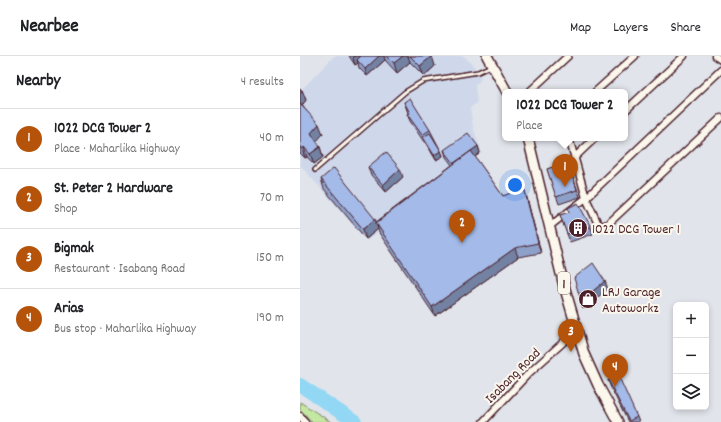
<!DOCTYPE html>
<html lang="en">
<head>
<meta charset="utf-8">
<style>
  body { margin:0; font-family:Dekko,sans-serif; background:#f2f2f2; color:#202124 }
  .controls { position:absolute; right:12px; bottom:12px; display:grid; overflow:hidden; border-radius:6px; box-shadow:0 2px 6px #0003 }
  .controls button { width:36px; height:36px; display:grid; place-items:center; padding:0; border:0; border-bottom:1px solid #e0e0e0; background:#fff; color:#202124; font:20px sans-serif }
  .you { position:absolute; left:215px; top:129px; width:14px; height:14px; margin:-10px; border:3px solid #fff; border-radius:50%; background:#1a73e8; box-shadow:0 0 0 6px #1a73e833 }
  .badge { display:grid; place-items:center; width:26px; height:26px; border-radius:50%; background:#b45309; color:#fff; font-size:13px; font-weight:700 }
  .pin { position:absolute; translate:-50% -33px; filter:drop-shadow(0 1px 2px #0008) }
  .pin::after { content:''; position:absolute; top:21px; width:14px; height:12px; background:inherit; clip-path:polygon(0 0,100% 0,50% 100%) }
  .popup { position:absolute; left:202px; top:33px; width:126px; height:52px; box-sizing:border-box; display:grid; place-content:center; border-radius:6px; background:#fff; filter:drop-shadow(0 1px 3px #0005); font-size:13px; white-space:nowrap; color:#757577 }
  .popup b { font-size:15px; color:#202124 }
  .popup::after { content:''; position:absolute; left:50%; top:100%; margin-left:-8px; border:8px solid transparent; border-top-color:#fff }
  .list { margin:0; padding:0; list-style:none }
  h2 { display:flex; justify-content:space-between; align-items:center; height:52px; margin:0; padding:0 16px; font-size:17px }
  h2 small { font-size:13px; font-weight:400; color:#757577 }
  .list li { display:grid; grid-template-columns:26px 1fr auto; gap:12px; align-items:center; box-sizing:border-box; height:60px; padding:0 16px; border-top:1px solid #e0e0e0 }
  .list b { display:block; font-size:15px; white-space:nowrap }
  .list p { margin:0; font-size:13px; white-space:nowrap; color:#757577 }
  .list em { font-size:13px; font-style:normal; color:#757577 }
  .icon { flex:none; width:22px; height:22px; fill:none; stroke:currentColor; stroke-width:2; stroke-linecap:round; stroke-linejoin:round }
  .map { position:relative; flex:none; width:421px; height:366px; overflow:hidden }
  header { display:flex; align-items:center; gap:24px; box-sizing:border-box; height:56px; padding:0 20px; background:#fff; border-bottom:1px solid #e0e0e0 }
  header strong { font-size:19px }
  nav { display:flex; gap:22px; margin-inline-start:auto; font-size:14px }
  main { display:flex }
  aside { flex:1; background:#fff }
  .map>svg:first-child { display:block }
  .built { fill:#cfd8ea }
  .green { fill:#c3e8a2; stroke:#868466 }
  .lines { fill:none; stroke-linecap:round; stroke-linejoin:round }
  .river { stroke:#92d7f4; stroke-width:14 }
  .lane-casing { stroke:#4a1f2b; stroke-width:6 }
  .street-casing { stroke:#4a1f2b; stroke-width:9 }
  .primary-casing { stroke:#4a1f2b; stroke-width:12 }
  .lane { stroke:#fbf7ec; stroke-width:3 }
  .street { stroke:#fbf7ec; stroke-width:6 }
  .primary { stroke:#fbf7ec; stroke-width:9 }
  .wall { fill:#8da0c8; stroke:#4a1f2b }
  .shaded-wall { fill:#7382a2; stroke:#4a1f2b }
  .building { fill:#a4bae8; stroke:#4a1f2b }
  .labels { text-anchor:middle; stroke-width:4; stroke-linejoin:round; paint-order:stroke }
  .shield { fill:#fbf7ec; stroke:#7f6065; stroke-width:1 }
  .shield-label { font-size:13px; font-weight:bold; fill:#4a1f2b }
  .poi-label { font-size:14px; fill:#4a1f2b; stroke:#fbf7ec; text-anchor:start }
  .street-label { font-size:14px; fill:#4a1f2b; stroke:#fbf7ec }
</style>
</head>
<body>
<header>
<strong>Nearbee</strong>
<nav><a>Map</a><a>Layers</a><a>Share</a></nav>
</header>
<main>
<aside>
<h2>Nearby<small>4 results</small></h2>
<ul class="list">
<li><span class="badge">1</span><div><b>1022 DCG Tower 2</b><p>Place · Maharlika Highway</p></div><em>40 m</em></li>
<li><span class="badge">2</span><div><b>St. Peter 2 Hardware</b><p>Shop</p></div><em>70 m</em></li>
<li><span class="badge">3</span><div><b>Bigmak</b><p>Restaurant · Isabang Road</p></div><em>150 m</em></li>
<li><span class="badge">4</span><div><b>Arias</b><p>Bus stop · Maharlika Highway</p></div><em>190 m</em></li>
</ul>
</aside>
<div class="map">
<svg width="421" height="366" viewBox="0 0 421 366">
  <rect width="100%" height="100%" fill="#e1e5eb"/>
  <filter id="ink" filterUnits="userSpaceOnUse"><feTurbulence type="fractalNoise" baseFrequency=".025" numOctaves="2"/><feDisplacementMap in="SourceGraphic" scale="8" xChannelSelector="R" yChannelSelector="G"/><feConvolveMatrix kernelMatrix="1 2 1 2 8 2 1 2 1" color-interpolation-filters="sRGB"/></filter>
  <g filter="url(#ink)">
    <!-- built -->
    <path class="built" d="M34 0H164L173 9 181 23 175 30 177 47 170 52 173 71 182 97 67 185 0 109V35Z"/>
    <!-- green -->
    <path class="green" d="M0 346 31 366H12L0 353Z"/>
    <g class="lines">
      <!-- river -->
      <path class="river" d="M0 329 55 366"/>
      <!-- lane casing -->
      <g class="lane-casing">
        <path id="lane" d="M15 114 105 36 123 25 178 16 191 10"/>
      </g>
      <!-- street casing -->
      <g class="street-casing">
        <path id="street" d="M415 0 421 4
          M229 36 268 0
          M295 36 335 0
          M325 55 384 0
          M269 82 286 142 298 168 303 170 309 167 421 62
          M274 102 295 82
          M250 170 286 142 421 14
          M0 360 5 366
          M183 366 229 317 277 274"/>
      </g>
      <!-- primary casing -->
      <g class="primary-casing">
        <path id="primary" d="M187 0 207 36
          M228 82 263 226 284 298 298 329 318 366"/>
      </g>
      <!-- lane -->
      <use href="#lane" class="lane"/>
      <!-- street -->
      <use href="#street" class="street"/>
      <!-- primary -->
      <use href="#primary" class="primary"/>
    </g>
    <!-- wall -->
    <path class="wall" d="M49 0H131L135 10 124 20 110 6 97 17 85 4 67 20 59 12 58 7 55 9Z
      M0 33 2 34 6 44 2 49 23 78 16 85 20 91 23 101 14 108 7 101 5 102 0 97Z
      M104 46 130 74 141 95 143 100 136 104 125 86H124L110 65 107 58 108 57Z
      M178 90 180 97 175 101 203 140 224 132 227 142 241 197 218 201 135 260 79 177 78 173 66 183 24 133 21 123 76 166 152 109 146 101 144 94Z
      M268 106 280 141 259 148 247 113Z
      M68 111 103 121 86 136 71 119Z
      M260 159 291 171 293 178 270 186Z
      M308 324 337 361 339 366H328L311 332Z"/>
    <!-- shaded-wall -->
    <path class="shaded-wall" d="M55 0H66L57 4 58 7 55 9 53 2Z
      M79 0H84L85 4 67 20 65 13Z
      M103 0H108L110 6 97 17 94 7Z
      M132 0 135 10 124 20 120 10Z
      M2 34 6 44 0 52V37Z
      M19 68 23 78 15 87 11 77Z
      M178 90 180 97 156 115 154 107Z
      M4 91 7 101 5 102 2 93Z
      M20 91 23 101 14 108 10 98Z
      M141 95 143 100 136 104 134 99Z
      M100 113 103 121 86 136 83 129Z
      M224 132 227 142 241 197 238 187Z
      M75 163 78 171 76 167 78 173 66 183 63 173Z
      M215 192 218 201 135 260 132 251Z
      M305 225 308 233 283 253 281 245Z"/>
    <!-- building -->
    <path class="building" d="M61 0H79L65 13 57 4Z
      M87 0H103L94 7Z
      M110 0H132L120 10Z
      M110 42 130 74 122 79 107 58 110 57 104 46Z
      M0 48 19 68 11 77 20 91 10 98 4 91 2 93 0 91Z
      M130 77 141 95 134 99 123 81Z
      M168 77 178 90 154 107 144 94Z
      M171 95 203 140 224 132 238 187 215 192 132 251 76 167Z
      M86 96 100 113 83 129 68 111Z
      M268 106 277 134 256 141 247 113Z
      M34 112 75 163 63 173 21 123Z
      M278 147 291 171 267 178 260 159 269 156 268 152Z
      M293 207 305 225 281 245 274 222Z
      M319 321 337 361 329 365 308 324Z"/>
  </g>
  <!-- icons -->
  <defs>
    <g id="building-disc" transform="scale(1)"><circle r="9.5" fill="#4a1f2b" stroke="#fbf7ec"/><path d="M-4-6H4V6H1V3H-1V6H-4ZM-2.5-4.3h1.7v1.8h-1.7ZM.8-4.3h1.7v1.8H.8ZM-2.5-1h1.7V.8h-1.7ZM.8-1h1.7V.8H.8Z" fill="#fff"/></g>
    <g id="shop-disc" transform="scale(1)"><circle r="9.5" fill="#4a1f2b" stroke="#fbf7ec"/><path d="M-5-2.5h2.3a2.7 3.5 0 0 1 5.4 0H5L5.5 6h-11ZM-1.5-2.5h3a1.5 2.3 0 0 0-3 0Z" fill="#fff"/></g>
  </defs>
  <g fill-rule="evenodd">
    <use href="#building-disc" x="278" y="172"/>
    <use href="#shop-disc" x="288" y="243"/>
  </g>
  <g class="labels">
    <!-- shield labels -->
    <rect class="shield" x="258" y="216" width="12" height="22" rx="3"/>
    <g class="shield-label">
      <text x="264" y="232">1</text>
    </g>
    <!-- poi labels -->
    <g class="poi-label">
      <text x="292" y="177">1022 DCG Tower 1</text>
      <text x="302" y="240">LRJ Garage<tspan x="302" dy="16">Autoworkz</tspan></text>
    </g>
    <!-- street labels -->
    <g class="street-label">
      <text transform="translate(212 319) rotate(-45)" y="5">Isabang Road</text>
    </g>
  </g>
</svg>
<div class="controls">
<button>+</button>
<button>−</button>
<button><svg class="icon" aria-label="layers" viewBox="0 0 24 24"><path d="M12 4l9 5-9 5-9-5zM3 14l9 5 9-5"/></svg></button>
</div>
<div class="you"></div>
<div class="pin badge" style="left:265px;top:131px">1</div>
<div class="popup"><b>1022 DCG Tower 2</b>Place</div>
<div class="pin badge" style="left:162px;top:187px">2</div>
<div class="pin badge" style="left:271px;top:296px">3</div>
<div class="pin badge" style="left:315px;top:331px">4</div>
</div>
</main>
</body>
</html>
